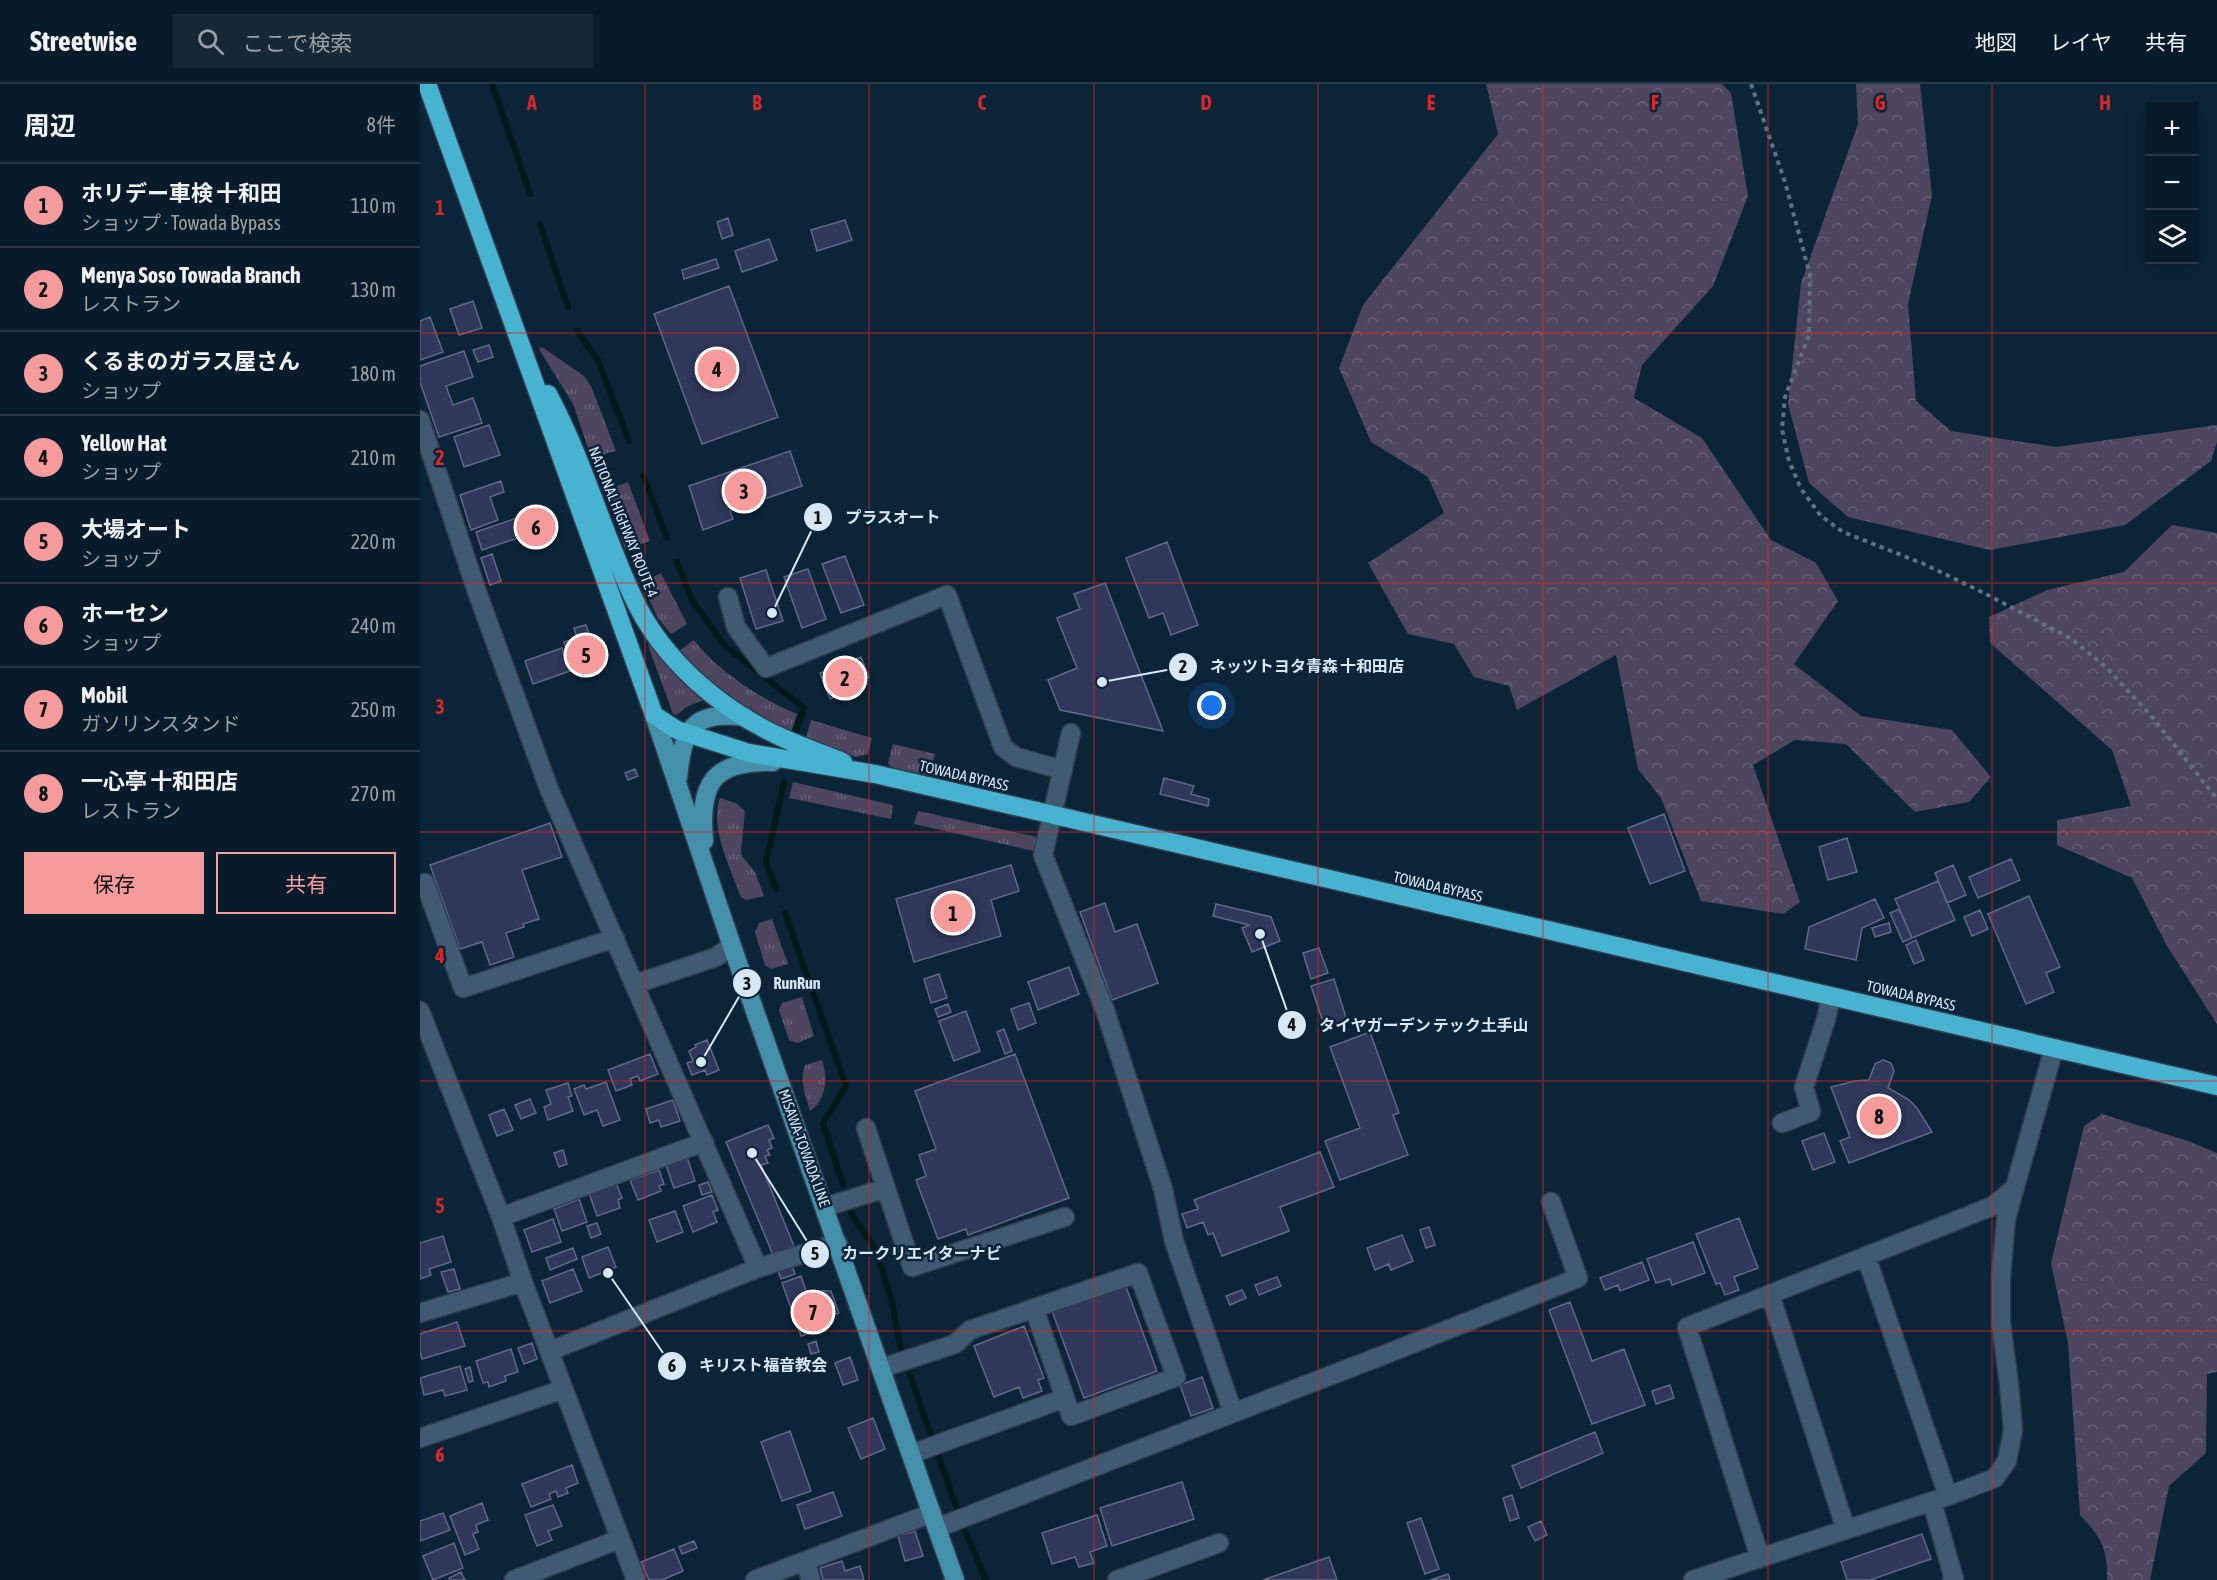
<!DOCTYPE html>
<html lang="ja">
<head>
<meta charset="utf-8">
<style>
  body { margin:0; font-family:"Asap Condensed","Noto Sans JP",sans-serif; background:#162836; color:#f1f3f6 }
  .controls { position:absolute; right:18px; top:18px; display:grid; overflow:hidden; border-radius:0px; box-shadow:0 6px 24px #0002 }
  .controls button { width:54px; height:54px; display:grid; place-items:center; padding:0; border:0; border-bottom:2px solid #293947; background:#081b2a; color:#f1f3f6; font:30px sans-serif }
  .you { position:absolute; left:792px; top:622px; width:21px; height:21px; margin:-15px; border:4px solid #fff; border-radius:50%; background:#1a73e8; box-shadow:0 0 0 9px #1a73e833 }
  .badge { display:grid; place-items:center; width:39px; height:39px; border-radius:50%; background:#f59b9b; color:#111; font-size:20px; font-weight:700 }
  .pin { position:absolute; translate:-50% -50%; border:3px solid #fff; box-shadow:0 2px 6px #0006 }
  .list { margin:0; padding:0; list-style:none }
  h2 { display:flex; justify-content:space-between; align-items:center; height:78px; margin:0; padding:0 24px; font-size:26px }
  h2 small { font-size:20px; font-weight:400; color:#98a1a8 }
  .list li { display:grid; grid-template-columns:39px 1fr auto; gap:18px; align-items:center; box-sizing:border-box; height:84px; padding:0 24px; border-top:2px solid #293947 }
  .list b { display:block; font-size:22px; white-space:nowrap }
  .list p { margin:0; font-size:20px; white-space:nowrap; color:#98a1a8 }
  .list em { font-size:20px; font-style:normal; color:#98a1a8 }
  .actions { display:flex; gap:12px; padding:18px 24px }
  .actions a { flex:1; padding:14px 0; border:2px solid #f59b9b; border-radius:0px; text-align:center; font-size:21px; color:#f59b9b }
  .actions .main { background:#f59b9b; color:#111 }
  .icon { flex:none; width:33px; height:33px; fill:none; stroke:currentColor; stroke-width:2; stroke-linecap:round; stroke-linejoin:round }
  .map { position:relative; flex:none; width:1797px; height:1496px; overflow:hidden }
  header { display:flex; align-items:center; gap:36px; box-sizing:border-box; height:84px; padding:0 30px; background:#081b2a; border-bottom:2px solid #293947 }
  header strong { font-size:28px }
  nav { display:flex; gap:33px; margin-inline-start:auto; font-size:21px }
  .search { width:420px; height:54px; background:#162836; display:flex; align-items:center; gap:15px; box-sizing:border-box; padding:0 21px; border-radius:0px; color:#98a1a8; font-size:22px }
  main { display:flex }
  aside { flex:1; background:#081b2a }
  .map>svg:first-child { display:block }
  .grass { fill:url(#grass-tufts) }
  .forest { fill:url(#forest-crowns) }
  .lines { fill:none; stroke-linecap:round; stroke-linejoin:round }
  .stream { stroke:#001818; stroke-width:6 }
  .building { fill:#2f375a; stroke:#606886; stroke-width:1.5 }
  .minor-casing { stroke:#303d4e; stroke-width:21 }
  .major-casing { stroke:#303d4e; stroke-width:21 }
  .highway-casing { stroke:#303d4e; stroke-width:21 }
  .path { stroke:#5d7283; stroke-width:4; stroke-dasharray:4.5 4.5; stroke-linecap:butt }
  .minor { stroke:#405a71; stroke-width:18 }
  .major { stroke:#448faa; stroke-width:18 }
  .highway { stroke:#47b3d0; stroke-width:18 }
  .grid { fill:none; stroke:#d62828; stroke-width:1.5; stroke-opacity:0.55 }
  .labels { text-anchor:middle; stroke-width:5; stroke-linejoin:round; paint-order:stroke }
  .street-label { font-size:15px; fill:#d8e7f4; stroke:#0b2438 }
  .grid-label { font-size:20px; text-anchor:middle; font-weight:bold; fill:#d62828; stroke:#0b2438; stroke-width:5; stroke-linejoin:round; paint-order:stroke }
  .leader { fill:none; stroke:#d8e7f4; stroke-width:2 }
  .callout-dot { fill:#d8e7f4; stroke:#0b2438; stroke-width:2 }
  .mark-label { font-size:18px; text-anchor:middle; font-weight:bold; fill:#111 }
  .callout-label { font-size:16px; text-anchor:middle; font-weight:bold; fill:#d8e7f4; stroke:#0b2438; stroke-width:5; stroke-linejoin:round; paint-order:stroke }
</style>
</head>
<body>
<header>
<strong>Streetwise</strong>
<div class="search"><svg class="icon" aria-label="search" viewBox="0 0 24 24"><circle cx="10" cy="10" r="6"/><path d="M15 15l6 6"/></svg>ここで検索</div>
<nav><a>地図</a><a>レイヤ</a><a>共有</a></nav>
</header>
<main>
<aside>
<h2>周辺<small>8件</small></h2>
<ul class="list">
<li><span class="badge">1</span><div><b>ホリデー車検 十和田</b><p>ショップ · Towada Bypass</p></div><em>110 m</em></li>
<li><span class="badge">2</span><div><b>Menya Soso Towada Branch</b><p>レストラン</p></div><em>130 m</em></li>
<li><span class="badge">3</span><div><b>くるまのガラス屋さん</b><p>ショップ</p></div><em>180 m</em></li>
<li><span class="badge">4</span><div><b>Yellow Hat</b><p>ショップ</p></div><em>210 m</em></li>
<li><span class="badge">5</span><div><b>大場オート</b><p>ショップ</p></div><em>220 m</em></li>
<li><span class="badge">6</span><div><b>ホーセン</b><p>ショップ</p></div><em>240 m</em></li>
<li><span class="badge">7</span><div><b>Mobil</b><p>ガソリンスタンド</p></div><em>250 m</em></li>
<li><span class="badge">8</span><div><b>一心亭 十和田店</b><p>レストラン</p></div><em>270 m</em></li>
</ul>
<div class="actions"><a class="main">保存</a><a>共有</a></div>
</aside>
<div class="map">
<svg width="1797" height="1496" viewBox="0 0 1797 1496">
  <defs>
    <pattern id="grass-tufts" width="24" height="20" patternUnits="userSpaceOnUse" patternTransform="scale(1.5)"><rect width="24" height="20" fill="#4e455f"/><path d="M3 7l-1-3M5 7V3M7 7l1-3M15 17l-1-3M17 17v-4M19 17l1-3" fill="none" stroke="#676077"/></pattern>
    <pattern id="forest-crowns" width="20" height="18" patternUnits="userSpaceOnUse" patternTransform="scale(1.5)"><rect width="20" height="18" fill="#4e455f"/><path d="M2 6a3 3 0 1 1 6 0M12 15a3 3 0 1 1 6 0" fill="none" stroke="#676077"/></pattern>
  </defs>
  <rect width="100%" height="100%" fill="#0b2438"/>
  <!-- grass -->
  <path class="grass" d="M122 263 164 292 171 302 196 367 180 371 169 367 153 320 119 265Z
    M208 398 230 457 205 465 185 407Z
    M241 489 267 540 251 550 238 534 221 499Z
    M274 556C295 585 344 617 377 630L371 648C324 629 291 605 260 566Z
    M230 558 245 577 284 616 266 623 257 631 253 630 229 564 228 559Z
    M391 636 452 654 448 670 436 673 385 656Z
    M473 660 515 670 510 689 503 692 473 685 468 679Z
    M373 698 473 721 471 735 369 714Z
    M300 714 316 719 325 727 321 767 322 772 335 788 344 812 326 816 321 813C311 786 289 742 300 714Z
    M498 727 617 753 614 767 494 740Z
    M352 835 368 880 351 885 345 881 335 848 339 839Z
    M382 913 394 952 378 959 369 956 359 926 362 919Z
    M402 976C408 993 407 1015 390 1027 386 1012 379 997 385 981Z"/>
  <!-- forest -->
  <path class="forest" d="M1066 0H1302L1311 9 1328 112 1293 202 1222 281 1214 314 1282 354 1351 456 1396 479 1418 517 1374 580 1441 632 1532 646 1571 693 1549 718 1495 728 1426 660 1375 656 1333 681 1380 818 1363 830 1281 817 1241 714 1218 685 1196 571 1097 626 1089 602 1054 593 1034 560 988 550 948 479 1024 429 1008 393 951 358 919 284 943 221 1078 50Z
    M1436 0H1500L1512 111 1488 220 1496 317 1531 347 1636 363 1797 341V358L1791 377 1705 441 1570 466 1428 433 1389 399 1368 320 1381 199 1438 40Z
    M1752 441 1797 449V940L1747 862 1712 794 1637 761V736L1711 722 1692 666 1570 559 1569 533 1627 506 1704 488Z
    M1682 1030 1768 1057 1797 1069V1288L1787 1290 1786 1369 1749 1402 1730 1496H1687C1688 1465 1681 1453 1660 1431L1648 1259 1631 1179 1664 1042Z"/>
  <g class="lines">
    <!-- stream -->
    <path class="stream" d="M72 0 110 110
      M120 140 148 223
      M157 247 178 276 209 357
      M223 391 247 454
      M257 478 272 516 305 562 384 624 375 650
      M356 805 346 778 364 698
      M365 829 426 1002 403 1039 423 1101
      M431 1129 456 1166 472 1218 481 1266
      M490 1291 511 1351
      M519 1373 537 1425
      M545 1447 566 1496"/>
  </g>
  <!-- building -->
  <path class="building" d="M308 134 313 151 302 155 297 138Z
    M425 136 432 156 397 167 391 146Z
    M349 155 357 176 322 188 315 167Z
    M296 175 299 184 264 195 262 186Z
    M309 202 358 333 282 360 234 230Z
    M53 217 62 244 39 251 30 225Z
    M10 233 23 268 0 276V237Z
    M69 261 73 273 58 278 53 266Z
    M44 267 53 293 26 302 33 321 53 314 62 339 19 353 0 298V282Z
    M69 341 80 371 44 383 34 353Z
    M370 367 382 402 310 427 313 435 283 446 269 402Z
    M81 397 84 408 70 413 78 436 51 446 40 411Z
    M123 425 130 443 62 466 56 448Z
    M747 458 778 541 751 551 743 529 729 534 706 474Z
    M72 470 81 497 70 501 61 474Z
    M425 472 444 521 421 529 402 480Z
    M388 485 406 535 382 544 364 493Z
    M346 486 363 537 336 545 320 494Z
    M685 499 743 647 640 626 628 596 657 584 637 534 660 525 654 510Z
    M166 541 180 581 154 589 144 558 157 554 154 544Z
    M142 564 150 587 113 600 105 577Z
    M441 573 449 593 445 595 447 600 438 604 439 608 427 613 425 609 410 615 400 589Z
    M215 685 218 692 208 696 205 689Z
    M744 694 774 702 771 710 789 715 788 722 740 710Z
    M1244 730 1265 787 1230 800 1208 744Z
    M130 739 142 773 102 786 119 835 103 840 104 843 86 849 94 873 70 881 62 858 40 865 10 781Z
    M1427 754 1437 788 1408 796 1399 763Z
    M1591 775 1600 796 1558 814 1549 793Z
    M591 781 599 807 571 816 581 852 494 878 476 815Z
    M1533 781 1546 811 1527 819 1515 789Z
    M1518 797 1535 836 1492 854 1475 815Z
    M1609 812 1640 883 1626 889 1634 908 1606 920 1568 830Z
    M1455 815 1464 834 1442 844 1436 876 1385 865 1389 843Z
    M685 819 695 848 717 840 738 899 692 916 660 828Z
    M796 820 851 833 860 857 832 868 822 844 829 841 793 832Z
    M1479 825 1492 854 1483 858 1470 829Z
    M1560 826 1568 845 1552 852 1544 833Z
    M1469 839 1471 848 1455 853 1452 844Z
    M1496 856 1504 876 1494 880 1486 861Z
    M899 864 908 889 891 895 883 869Z
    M649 883 659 910 618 926 608 898Z
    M519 890 527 914 511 919 504 895Z
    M914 895 927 937 905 944 891 902Z
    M609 919 616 939 598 946 591 925Z
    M528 920 531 928 518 933 515 925Z
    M546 927 560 967 534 977 519 937Z
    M584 945 592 967 585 970 577 948Z
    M950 948 979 1029 973 1031 988 1071 920 1096 905 1057 940 1044 910 963Z
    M287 956 299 986 287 991 285 986 272 991 267 979 273 977 269 967 276 963 275 961Z
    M230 970 238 990 220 997 218 992 210 995 212 1001 196 1007 188 986Z
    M595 970 649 1114 548 1151 546 1145 518 1155 496 1096 506 1092 499 1071 516 1065 495 1007Z
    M1463 976 1471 979 1474 987 1468 1004 1488 1015 1497 1024 1512 1048 1429 1079 1420 1057 1430 1053 1411 1003 1435 997 1449 996 1455 980Z
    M186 998 200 1036 183 1042 177 1026 164 1031 154 1005 164 1001 166 1005Z
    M148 999 152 1012 148 1013 153 1027 128 1036 124 1023 131 1020 126 1006Z
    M110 1015 116 1029 101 1035 95 1021Z
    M253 1016 260 1037 241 1043 239 1036 230 1039 226 1025Z
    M84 1025 93 1046 77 1052 69 1031Z
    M348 1041 354 1054 349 1056 352 1064 347 1066 350 1071 345 1072 348 1079 341 1081 374 1162 353 1171 306 1058Z
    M1404 1049 1415 1078 1393 1086 1382 1057Z
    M143 1066 147 1080 139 1083 134 1069Z
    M900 1068 914 1103 860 1123 869 1147 802 1172 793 1149 788 1151 783 1138 767 1144 762 1130 778 1125 774 1116Z
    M267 1073 275 1097 254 1104 246 1081Z
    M239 1086 244 1100 239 1102 241 1107 218 1116 210 1096Z
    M288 1098 292 1108 282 1111 279 1101Z
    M196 1099 202 1114 198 1116 200 1124 177 1132 169 1109Z
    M292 1111 298 1126 293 1128 297 1138 273 1148 263 1122Z
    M159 1115 167 1138 142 1147 134 1125Z
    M255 1127 263 1148 237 1158 229 1136Z
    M1319 1134 1338 1184 1314 1193 1319 1206 1305 1211 1300 1199 1296 1200 1276 1150Z
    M133 1135 141 1158 112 1168 104 1146Z
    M177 1139 181 1150 171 1154 167 1142Z
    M1009 1143 1015 1161 1006 1164 1000 1146Z
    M982 1151 993 1177 971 1186 969 1180 955 1186 947 1164Z
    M23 1152 31 1178 9 1185 11 1191 0 1195V1159Z
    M1273 1158 1285 1189 1252 1201 1250 1195 1236 1199 1227 1175Z
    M188 1163 196 1183 169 1194 162 1173Z
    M153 1164 157 1175 130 1186 126 1174Z
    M1222 1178 1229 1196 1200 1207 1198 1201 1185 1206 1180 1194Z
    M372 1182 375 1190 361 1195 358 1187Z
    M34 1185 40 1205 28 1208 21 1188Z
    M153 1185 162 1207 130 1219 122 1197Z
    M381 1192 386 1207H411L419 1229 387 1240 390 1249 381 1252 362 1199Z
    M857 1193 861 1202 839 1211 835 1201Z
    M705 1200 737 1287 664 1314 632 1227Z
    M822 1206 826 1214 810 1221 806 1212Z
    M1150 1218 1172 1277 1204 1265 1225 1321 1172 1340 1129 1226Z
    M37 1238 45 1262 2 1275 0 1268V1250Z
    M604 1242 624 1294 618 1296 622 1307 603 1314 599 1303 574 1313 554 1262Z
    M396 1257 399 1268 391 1270 388 1260Z
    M112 1259 117 1275 104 1280 98 1264Z
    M91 1265 98 1288 85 1292 86 1297 69 1303 68 1298 63 1299 56 1277Z
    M430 1273 438 1296 423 1301 415 1279Z
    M40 1282 47 1306 25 1312 23 1306 4 1311 0 1294Z
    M50 1283 53 1297 49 1298 45 1285Z
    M782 1293 793 1324 771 1332 760 1301Z
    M1250 1301 1254 1314 1236 1320 1232 1307Z
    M453 1334 465 1365 441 1375 428 1344Z
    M370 1347 391 1407 362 1417 341 1358Z
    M1175 1348 1183 1369 1101 1404 1092 1382Z
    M152 1381 158 1399 146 1404 148 1409 138 1413 136 1407 129 1410 131 1415 111 1423 102 1400Z
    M762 1398 774 1435 692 1462 680 1424Z
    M413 1408 422 1432 385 1445 377 1421Z
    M1092 1411 1099 1434 1090 1437 1083 1414Z
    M62 1419 68 1436 56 1441 58 1448 53 1450 59 1465 45 1471 30 1432Z
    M133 1421 142 1442 128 1447 132 1456 117 1462 105 1431Z
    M23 1429 30 1446 0 1457V1437Z
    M677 1431 687 1462 670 1468 674 1479 659 1483 655 1473 632 1480 622 1449Z
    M1001 1434 1019 1485 1005 1490 987 1439Z
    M1121 1437 1127 1451 1115 1457 1108 1443Z
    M495 1447 503 1472 485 1477 478 1452Z
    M1502 1450 1511 1475 1450 1496H1427L1421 1478Z
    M274 1457 277 1464 262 1470 259 1463Z
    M34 1459 43 1484 13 1496 3 1472Z
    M254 1465 263 1487 242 1496H229L221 1478Z
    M909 1473 917 1496H843Z
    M422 1477 425 1487 440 1482 444 1496H403L400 1484Z
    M41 1488 45 1496H30L29 1494Z
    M1028 1490 1030 1496H1010Z"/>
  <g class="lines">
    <!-- minor casing -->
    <g class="minor-casing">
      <path id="minor" d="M0 336 57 508 129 705 338 1184
        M308 513 316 543 346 584 527 511 583 663 596 673 643 686
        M5 799 43 904 195 854
        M215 900 296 873 312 862
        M0 927 81 1133 103 1198 216 1496
        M1362 1039 1391 1028 1384 1003 1406 935 1411 912
        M446 1044 492 1183 645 1133
        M405 1123 466 1104
        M81 1133 284 1058
        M1446 1172 1528 1412
        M1350 1210 1426 1446
        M614 1224 645 1314
        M0 1229 103 1198
        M130 1267 338 1184 418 1159
        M462 1284 535 1260 550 1246 718 1189 756 1293 651 1332 645 1314 491 1370
        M813 1329 961 1272 1158 1194 1131 1118
        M0 1354 144 1305
        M1512 1418 1534 1495 1532 1496
        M517 1444 813 1329 754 1157 743 1105 685 926 623 771 651 649
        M1340 1474 1267 1243 1573 1122 1595 1104
        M385 1477 391 1496
        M94 1496 200 1455
        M335 1496 512 1429
        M697 1496 799 1459
        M1273 1496 1528 1412 1575 1394 1587 1377 1593 1346 1589 1300 1581 1239V1193L1586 1135 1634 964"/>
    </g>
    <!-- major casing -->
    <g class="major-casing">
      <path id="major" d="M234 631 312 862 535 1496
        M258 694C263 646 271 626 325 633
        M284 757C279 699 292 677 353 678"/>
    </g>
    <!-- highway casing -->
    <g class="highway-casing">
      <path id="highway" d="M7 0 234 631 257 646 329 669 455 690 634 731 1797 1002
        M128 310C163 375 182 447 213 513 242 576 301 626 363 654 383 663 403 670 423 678"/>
    </g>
    <!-- path -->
    <path class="path" d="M1331 0 1365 98 1390 191 1389 251 1365 313 1362 345 1369 377 1381 405 1401 432 1423 448 1504 480 1562 508 1650 554 1686 583 1733 634 1797 715"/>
    <!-- minor -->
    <use href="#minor" class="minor"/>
    <!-- major -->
    <use href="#major" class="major"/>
    <!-- highway -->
    <use href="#highway" class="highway"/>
  </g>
  <!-- grid -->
  <path class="grid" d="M225 0V1496M449 0V1496M674 0V1496M898 0V1496M1123 0V1496M1348 0V1496M1572 0V1496M0 249H1797M0 499H1797M0 748H1797M0 997H1797M0 1247H1797"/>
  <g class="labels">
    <!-- street labels -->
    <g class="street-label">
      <text transform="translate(203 438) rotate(68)" y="5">NATIONAL HIGHWAY ROUTE 4</text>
      <text transform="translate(544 692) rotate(13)" y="5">TOWADA BYPASS</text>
      <text transform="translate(1018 803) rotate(13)" y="5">TOWADA BYPASS</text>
      <text transform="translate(1491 912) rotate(13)" y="5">TOWADA BYPASS</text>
      <text transform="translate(384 1064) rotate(70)" y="5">MISAWA-TOWADA LINE</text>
    </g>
  </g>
  <g class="grid-label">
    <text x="112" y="26">A</text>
    <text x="337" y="26">B</text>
    <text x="562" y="26">C</text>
    <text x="786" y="26">D</text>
    <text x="1011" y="26">E</text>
    <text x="1235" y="26">F</text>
    <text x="1460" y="26">G</text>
    <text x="1685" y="26">H</text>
    <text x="20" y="131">1</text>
    <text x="20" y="381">2</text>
    <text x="20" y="630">3</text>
    <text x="20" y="879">4</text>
    <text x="20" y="1129">5</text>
    <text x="20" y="1378">6</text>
  </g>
  <!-- callouts -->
  <path class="leader" d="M352 529L398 433M682 598L763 583M281 978L327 899M840 850L872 941M332 1069L395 1170M188 1189L252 1282"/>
  <g class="callout-dot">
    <circle cx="352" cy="529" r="6"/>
    <circle cx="682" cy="598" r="6"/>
    <circle cx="281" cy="978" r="6"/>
    <circle cx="840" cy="850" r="6"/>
    <circle cx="332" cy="1069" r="6"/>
    <circle cx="188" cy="1189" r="6"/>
    <circle cx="398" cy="433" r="15"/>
    <circle cx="763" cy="583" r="15"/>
    <circle cx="327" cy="899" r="15"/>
    <circle cx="872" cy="941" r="15"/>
    <circle cx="395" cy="1170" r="15"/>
    <circle cx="252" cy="1282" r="15"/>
  </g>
  <g class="mark-label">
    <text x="398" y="440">1</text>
    <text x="763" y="589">2</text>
    <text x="327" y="906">3</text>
    <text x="872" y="947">4</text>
    <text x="395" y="1176">5</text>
    <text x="252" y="1288">6</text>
  </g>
  <g class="callout-label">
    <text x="473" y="439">プラスオート</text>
    <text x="887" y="588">ネッツトヨタ青森 十和田店</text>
    <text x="377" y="905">RunRun</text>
    <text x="1004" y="947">タイヤガーデン テック土手山</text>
    <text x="502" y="1175">カークリエイターナビ</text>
    <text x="343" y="1287">キリスト福音教会</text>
  </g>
</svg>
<div class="controls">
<button>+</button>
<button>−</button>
<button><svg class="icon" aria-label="layers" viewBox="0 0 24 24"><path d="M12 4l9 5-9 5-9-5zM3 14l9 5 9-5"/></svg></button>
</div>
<div class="you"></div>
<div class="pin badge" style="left:533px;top:829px">1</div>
<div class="pin badge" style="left:425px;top:594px">2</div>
<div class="pin badge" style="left:324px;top:407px">3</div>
<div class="pin badge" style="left:297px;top:285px">4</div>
<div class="pin badge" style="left:166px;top:571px">5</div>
<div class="pin badge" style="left:116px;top:443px">6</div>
<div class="pin badge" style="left:393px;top:1228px">7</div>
<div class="pin badge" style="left:1459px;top:1032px">8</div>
</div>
</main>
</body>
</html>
